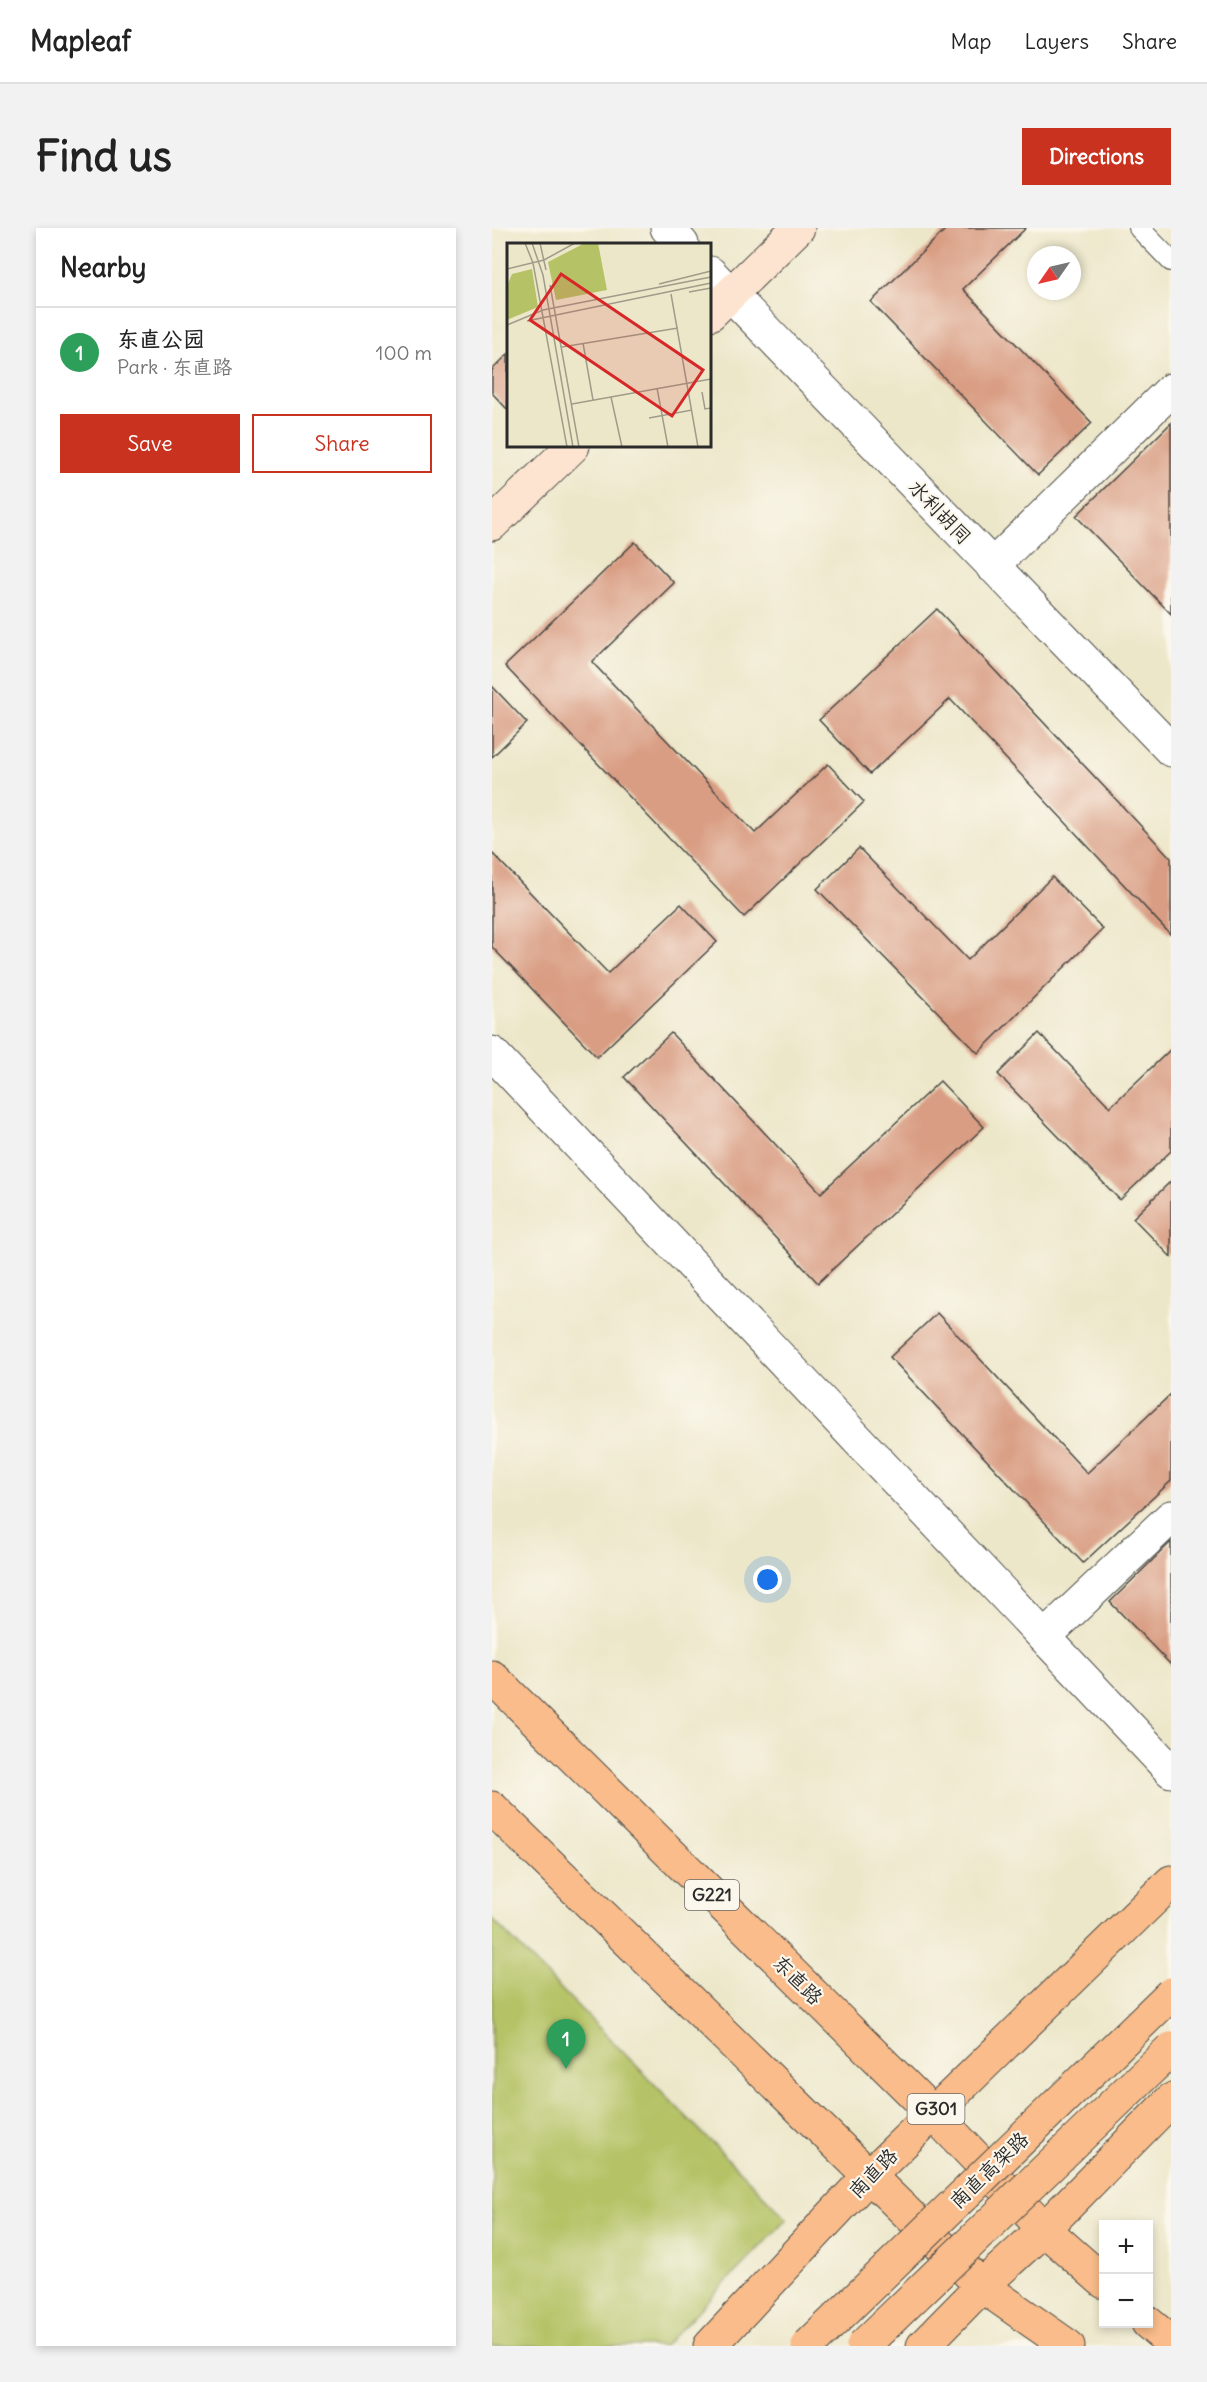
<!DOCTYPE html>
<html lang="en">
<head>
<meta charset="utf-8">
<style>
  body { margin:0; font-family:Delius,"LXGW WenKai TC",sans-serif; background:#f2f2f2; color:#222 }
  .controls { position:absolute; right:18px; bottom:18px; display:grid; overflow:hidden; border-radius:0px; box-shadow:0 3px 9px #0003 }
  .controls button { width:54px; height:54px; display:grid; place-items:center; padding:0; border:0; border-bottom:2px solid #e0e0e0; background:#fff; color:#222; font:30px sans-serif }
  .compass { position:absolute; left:535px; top:18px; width:54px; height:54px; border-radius:50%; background:#fff; box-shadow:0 3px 9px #0003; rotate:236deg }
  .you { position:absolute; left:276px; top:1352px; width:21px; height:21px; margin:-15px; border:4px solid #fff; border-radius:50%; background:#1a73e8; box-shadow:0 0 0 9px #1a73e833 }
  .badge { display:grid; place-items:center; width:39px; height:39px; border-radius:50%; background:#c8321e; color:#fff; font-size:20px; font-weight:700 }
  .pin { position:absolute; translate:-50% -50px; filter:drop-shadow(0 2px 3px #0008) }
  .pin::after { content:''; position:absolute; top:32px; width:21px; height:18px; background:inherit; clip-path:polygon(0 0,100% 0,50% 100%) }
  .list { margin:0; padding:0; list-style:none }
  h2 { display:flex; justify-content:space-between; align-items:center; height:78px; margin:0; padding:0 24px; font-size:26px }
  h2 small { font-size:20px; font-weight:400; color:#767676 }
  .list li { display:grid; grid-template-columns:39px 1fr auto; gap:18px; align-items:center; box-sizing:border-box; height:90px; padding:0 24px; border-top:2px solid #e0e0e0 }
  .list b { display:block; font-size:22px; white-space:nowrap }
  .list p { margin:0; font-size:20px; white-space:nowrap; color:#767676 }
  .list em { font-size:20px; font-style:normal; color:#767676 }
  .actions { display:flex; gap:12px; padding:18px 24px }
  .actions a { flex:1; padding:14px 0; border:2px solid #c8321e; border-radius:0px; text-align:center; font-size:21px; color:#c8321e }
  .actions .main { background:#c8321e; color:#fff }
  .map { position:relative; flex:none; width:679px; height:2118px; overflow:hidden; border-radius:0px }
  header { display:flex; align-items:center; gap:36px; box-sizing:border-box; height:84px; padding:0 30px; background:#fff; border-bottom:2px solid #e0e0e0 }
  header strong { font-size:28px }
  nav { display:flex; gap:33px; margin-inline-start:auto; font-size:21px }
  .intro { display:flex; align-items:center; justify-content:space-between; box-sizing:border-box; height:144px; padding:0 36px }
  h1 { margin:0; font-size:42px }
  .button { padding:15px 27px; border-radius:0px; background:#c8321e; color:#fff; font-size:21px; font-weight:700 }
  main { display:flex; gap:36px; padding:0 36px }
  aside { flex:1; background:#fff; border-radius:0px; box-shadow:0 3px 9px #0003 }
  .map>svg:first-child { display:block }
  .green { fill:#b5c366; stroke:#707748; stroke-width:1.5 }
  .building { fill:#d99d83 }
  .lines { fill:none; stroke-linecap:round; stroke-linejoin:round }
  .lane-casing { stroke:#484743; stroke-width:22 }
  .street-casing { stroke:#484743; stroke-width:35 }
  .secondary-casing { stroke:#484743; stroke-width:35 }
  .highway-casing { stroke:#484743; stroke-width:35 }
  .lane { stroke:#fff; stroke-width:20 }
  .street { stroke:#fff; stroke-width:33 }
  .secondary { stroke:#fde4d0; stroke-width:33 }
  .highway { stroke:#f9bc8a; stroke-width:33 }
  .highway-bridge-casing { stroke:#484743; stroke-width:35; stroke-linecap:butt }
  .highway-bridge { stroke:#f9bc8a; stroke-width:33 }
  .labels { text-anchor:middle; stroke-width:4.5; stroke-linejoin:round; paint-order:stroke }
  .shield { fill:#fbf7ec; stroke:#696865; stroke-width:1.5 }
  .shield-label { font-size:18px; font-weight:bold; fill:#2b2b2b }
  .street-label { font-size:20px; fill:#2b2b2b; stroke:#fbf7ec }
  .inset-road { fill:none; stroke:#9f9c8a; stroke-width:1.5 }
  .view { fill:#d62828; fill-opacity:0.15; stroke:#d62828; stroke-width:3 }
  .inset-edge { fill:none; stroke:#2b2b2b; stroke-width:3 }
</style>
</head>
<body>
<header>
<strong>Mapleaf</strong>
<nav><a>Map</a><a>Layers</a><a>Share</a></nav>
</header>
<div class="intro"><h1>Find us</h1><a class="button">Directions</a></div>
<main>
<aside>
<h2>Nearby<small></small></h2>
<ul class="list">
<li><span class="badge" style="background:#2e9e5b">1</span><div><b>东直公园</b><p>Park · 东直路</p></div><em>100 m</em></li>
</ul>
<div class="actions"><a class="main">Save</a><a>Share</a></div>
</aside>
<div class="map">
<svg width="679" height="2118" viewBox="0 0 679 2118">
  <rect width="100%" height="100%" fill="#fbf7ec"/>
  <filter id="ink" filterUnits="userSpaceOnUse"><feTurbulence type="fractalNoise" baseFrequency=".0167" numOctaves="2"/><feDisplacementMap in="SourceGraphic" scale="12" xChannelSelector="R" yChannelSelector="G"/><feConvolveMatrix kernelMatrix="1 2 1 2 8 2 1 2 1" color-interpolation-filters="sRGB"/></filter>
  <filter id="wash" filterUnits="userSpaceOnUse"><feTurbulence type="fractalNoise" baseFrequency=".008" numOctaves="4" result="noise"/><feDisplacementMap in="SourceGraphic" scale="24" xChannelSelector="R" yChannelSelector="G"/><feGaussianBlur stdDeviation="1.35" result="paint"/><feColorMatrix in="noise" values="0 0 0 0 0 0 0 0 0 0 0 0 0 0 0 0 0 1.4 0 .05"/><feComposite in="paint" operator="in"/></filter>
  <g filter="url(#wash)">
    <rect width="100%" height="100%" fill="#ede7ca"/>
    <!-- green -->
    <path class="green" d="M0 1691 295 1991 172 2118H0Z"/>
    <g id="blocks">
      <!-- building -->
      <path class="building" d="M455 0H534L471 61 600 195 546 247 379 74Z
        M16 126V182L0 165V142Z
        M679 195V386L584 288Z
        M143 314 182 355 100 434 263 605 336 536 372 574 252 689 13 438Z
        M445 381 679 630V707L458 471 378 546 327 492Z
        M0 458 35 495 0 529Z
        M367 620 476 732 560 649 611 701 486 825 325 661Z
        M0 625 116 745 189 676 225 714 105 829 0 719Z
        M179 805 329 965 448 853 492 899 326 1055 132 849Z
        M547 805 618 879 679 821V923L628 972 506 846Z
        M679 953V1029L641 990Z
        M445 1085 595 1245 679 1166V1253L591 1335 398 1129Z
        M679 1314V1437L618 1374Z"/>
    </g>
  </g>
  <g filter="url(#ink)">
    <use href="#blocks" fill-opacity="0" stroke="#484743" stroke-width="1.5"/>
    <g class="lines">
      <!-- lane casing -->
      <g class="lane-casing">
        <path id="lane" d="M647 0 679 33"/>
      </g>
      <!-- street casing -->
      <g class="street-casing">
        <path id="street" d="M175 0 190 16
          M218 45 679 522
          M500 338 679 162
          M0 825 679 1543
          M552 1409 679 1289"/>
      </g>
      <!-- secondary casing -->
      <g class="secondary-casing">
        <path id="secondary" d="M218 86 306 0
          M0 296 81 218"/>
      </g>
      <!-- highway casing -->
      <g class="highway-casing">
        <path id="highway" d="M0 1449 440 1884 552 2001 612 2054
          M0 1580 490 2058 576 2118
          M656 2095 679 2114
          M218 2118 376 1949 679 1654
          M431 2118 490 2058 552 2001 679 1872"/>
      </g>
      <!-- lane -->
      <use href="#lane" class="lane"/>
      <!-- street -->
      <use href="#street" class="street"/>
      <!-- secondary -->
      <use href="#secondary" class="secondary"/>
      <!-- highway -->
      <use href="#highway" class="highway"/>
      <!-- highway-bridge casing -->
      <g class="highway-bridge-casing">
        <path id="highway-bridge" d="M316 2118 679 1766
          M371 2118 679 1821"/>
      </g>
      <!-- highway-bridge -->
      <use href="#highway-bridge" class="highway-bridge"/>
    </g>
  </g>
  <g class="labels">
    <!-- shield labels -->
    <g class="shield">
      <rect x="193" y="1652" width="54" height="30" rx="4.5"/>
      <rect x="415.5" y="1866" width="57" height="30" rx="4.5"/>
    </g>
    <g class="shield-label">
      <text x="220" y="1673">G221</text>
      <text x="444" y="1887">G301</text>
    </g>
    <!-- street labels -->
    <g class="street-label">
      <text transform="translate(448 284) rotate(46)" y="7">水利胡同</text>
      <text transform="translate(306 1752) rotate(45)" y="7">东直路</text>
      <text transform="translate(497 1942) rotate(-44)" y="7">南直高架路</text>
      <text transform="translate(381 1945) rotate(-46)" y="7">南直路</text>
    </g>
  </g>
  <!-- overview -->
  <g transform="translate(15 15)">
    <rect width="204" height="204" fill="#ede7ca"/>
    <path d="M78 0H91L100 47 49 57 41 19ZM25 26 31 64 0 77V43L5 31Z" fill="#b5c366"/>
    <path class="inset-road" d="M18 0 26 20 60 204M25 0 36 32 66 204M33 0 39 27M0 26 37 17 68 0M152 41 204 28M43 42 72 204M182 49 204 45M164 51 191 204M20 78 204 40M0 82 36 67 204 34M76 100 86 157M55 104 171 85M150 145 161 204M195 149 198 166 204 165M104 154 115 204M65 161 204 136M142 175 185 167"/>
    <path class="view" d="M54 31 196 127 165 173 23 77Z"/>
    <rect width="204" height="204" class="inset-edge"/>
  </g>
</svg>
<div class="controls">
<button>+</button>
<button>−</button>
</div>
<svg class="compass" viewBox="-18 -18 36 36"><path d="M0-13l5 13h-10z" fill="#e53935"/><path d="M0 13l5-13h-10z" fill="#767676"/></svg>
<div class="you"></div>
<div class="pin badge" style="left:74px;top:1841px;background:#2e9e5b">1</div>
</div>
</main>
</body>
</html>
